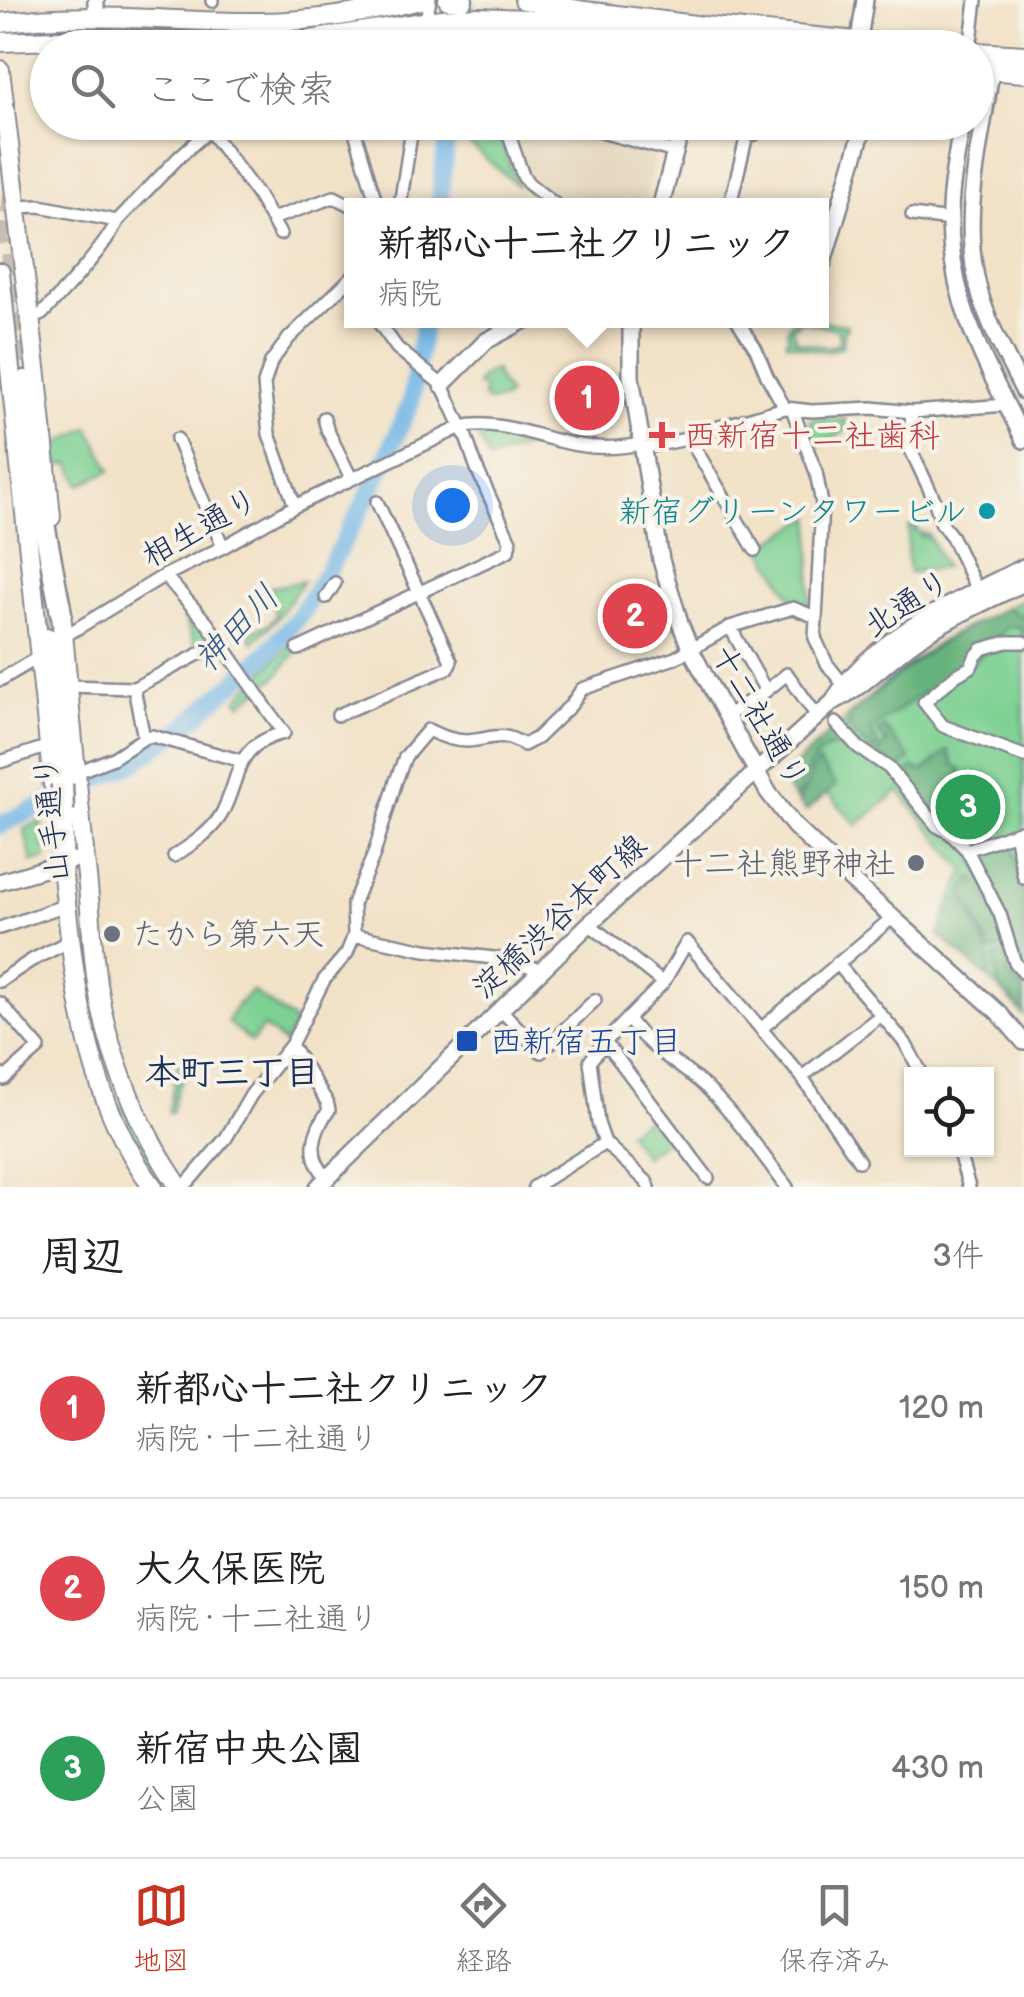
<!DOCTYPE html>
<html lang="ja">
<head>
<meta charset="utf-8">
<style>
  body { margin:0; font-family:"Balsamiq Sans","Klee One",sans-serif; background:#f2f2f2; color:#222 }
  .controls { position:absolute; right:30px; bottom:30px; display:grid; overflow:hidden; border-radius:0px; box-shadow:0 2px 8px #0004 }
  .controls button { width:90px; height:90px; display:grid; place-items:center; padding:0; border:0; border-bottom:2px solid #e0e0e0; background:#fff; color:#222; font:50px sans-serif }
  .you { position:absolute; left:452px; top:505px; width:35px; height:35px; margin:-25px; border:8px solid #fff; border-radius:50%; background:#1a73e8; box-shadow:0 0 0 15px #1a73e833 }
  .badge { display:grid; place-items:center; width:65px; height:65px; border-radius:50%; background:#c8321e; color:#fff; font-size:32px; font-weight:700 }
  .pin { position:absolute; translate:-50% -50%; border:5px solid #fff; box-shadow:0 2px 10px #0006 }
  .popup { position:absolute; left:344px; top:198px; width:485px; height:130px; box-sizing:border-box; display:grid; place-content:center; border-radius:0px; background:#fff; filter:drop-shadow(0 2px 8px #0005); font-size:32px; white-space:nowrap; color:#767676 }
  .popup b { font-size:38px; color:#222 }
  .popup::after { content:''; position:absolute; left:50%; top:100%; margin-left:-20px; border:20px solid transparent; border-top-color:#fff }
  .list { margin:0; padding:0; list-style:none }
  h2 { display:flex; justify-content:space-between; align-items:center; height:130px; margin:0; padding:0 40px; font-size:42px }
  h2 small { font-size:32px; font-weight:400; color:#767676 }
  .list li { display:grid; grid-template-columns:65px 1fr auto; gap:30px; align-items:center; box-sizing:border-box; height:180px; padding:0 40px; border-top:2px solid #e0e0e0 }
  .list b { display:block; font-size:38px; white-space:nowrap }
  .list p { margin:0; font-size:32px; white-space:nowrap; color:#767676 }
  .list em { font-size:32px; font-style:normal; color:#767676 }
  .icon { flex:none; width:55px; height:55px; fill:none; stroke:currentColor; stroke-width:2; stroke-linecap:round; stroke-linejoin:round }
  .map { position:relative; flex:none; width:1024px; height:1187px; overflow:hidden }
  .search { position:absolute; background:#fff; box-shadow:0 2px 8px #0004; left:30px; right:30px; top:30px; height:110px; display:flex; align-items:center; gap:25px; box-sizing:border-box; padding:0 35px; border-radius:55px; color:#767676; font-size:38px }
  .sheet { height:670px; background:#fff }
  nav { display:flex; justify-content:space-around; align-items:center; box-sizing:border-box; height:140px; border-top:2px solid #e0e0e0; background:#fff; font-size:28px; color:#767676 }
  nav a { display:grid; justify-items:center; gap:5px }
  nav .on { color:#c8321e }
  .map>svg:first-child { display:block }
  .built { fill:#e1d2b6 }
  .green { fill:#7dd092; stroke:#4c8078; stroke-width:2.5; fill-rule:evenodd }
  .forest { fill:#66b27c; stroke:#40706d; stroke-width:2.5 }
  .lines { fill:none; stroke-linecap:round; stroke-linejoin:round }
  .river { stroke:#71b6e7; stroke-width:18 }
  .highway-tunnel { stroke:#c7beb2; stroke-width:20; stroke-dasharray:20 10; stroke-linecap:butt }
  .street-casing { stroke:#868892; stroke-width:16 }
  .secondary-casing { stroke:#868892; stroke-width:20 }
  .primary-casing { stroke:#868892; stroke-width:22 }
  .highway-casing { stroke:#868892; stroke-width:25 }
  .street { stroke:#fff; stroke-width:11 }
  .secondary { stroke:#fff; stroke-width:15 }
  .primary { stroke:#fff; stroke-width:18 }
  .highway { stroke:#fff; stroke-width:20 }
  .highway-bridge-casing { stroke:#868892; stroke-width:25; stroke-linecap:butt }
  .highway-bridge { stroke:#fff; stroke-width:20 }
  .health-dot { fill:#e0444e; stroke:#f7f3e8; stroke-width:4 }
  .culture-dot { fill:#0f9aa8; stroke:#f7f3e8; stroke-width:4 }
  .worship-dot { fill:#6b7280; stroke:#f7f3e8; stroke-width:4 }
  .transit-dot { fill:#1a4fb4; stroke:#f7f3e8; stroke-width:4 }
  .labels { text-anchor:middle; stroke-width:8; stroke-linejoin:round; paint-order:stroke }
  .health-label { font-size:32px; fill:#be3a42; stroke:#f7f3e8; text-anchor:start }
  .culture-label { font-size:32px; fill:#0d838f; stroke:#f7f3e8; text-anchor:end }
  .street-label { font-size:32px; fill:#1b2f5e; stroke:#f7f3e8 }
  .worship-label { font-size:32px; fill:#5b616d; stroke:#f7f3e8; text-anchor:end }
  .transit-label { font-size:32px; fill:#164399; stroke:#f7f3e8; text-anchor:start }
  .water-label { font-size:35px; font-style:italic; fill:#355887; stroke:#f7f3e8 }
  .neighbourhood-label { font-size:35px; font-weight:bold; fill:#1b2f5e; stroke:#f7f3e8 }
</style>
</head>
<body>
<div class="map">
<svg width="1024" height="1187" viewBox="0 0 1024 1187">
  <rect width="100%" height="100%" fill="#f7f3e8"/>
  <filter id="ink" filterUnits="userSpaceOnUse"><feTurbulence type="fractalNoise" baseFrequency=".01" numOctaves="2"/><feDisplacementMap in="SourceGraphic" scale="20" xChannelSelector="R" yChannelSelector="G"/><feConvolveMatrix kernelMatrix="1 2 1 2 8 2 1 2 1" color-interpolation-filters="sRGB"/></filter>
  <filter id="wash" filterUnits="userSpaceOnUse"><feTurbulence type="fractalNoise" baseFrequency=".0048" numOctaves="4" result="noise"/><feDisplacementMap in="SourceGraphic" scale="40" xChannelSelector="R" yChannelSelector="G"/><feGaussianBlur stdDeviation="2.25" result="paint"/><feColorMatrix in="noise" values="0 0 0 0 0 0 0 0 0 0 0 0 0 0 0 0 0 1.4 0 .05"/><feComposite in="paint" operator="in"/></filter>
  <g filter="url(#wash)">
    <rect width="100%" height="100%" fill="#f2e2c7"/>
    <!-- built -->
    <path class="built" d="M484 30 526 33 633 47H479L475 33Z
      M497 122 664 123 643 205H548L518 186 496 128Z"/>
    <!-- green -->
    <path class="green" d="M464 123H497L496 128 518 186 462 138Z
      M792 321H822L847 325 846 330H844L843 345C828 357 804 346 786 343V339H789L787 330ZM801 321 837 329 840 336 839 343 830 347 796 341 792 328Z
      M495 370 498 379 508 394 504 399 487 402 482 396 485 394 481 385 477 386C478 377 488 373 495 370Z
      M812 419H846V428L843 433 815 447 808 427Z
      M89 427 111 470 80 485 71 464 57 465 58 444Z
      M483 430 521 442 525 447 489 460 476 431Z
      M812 516 810 608 795 604 762 547Z
      M913 526 915 532 917 527 921 537 924 536 922 531 927 538 928 534 945 567 909 573 907 554 909 527Z
      M303 581 278 617 253 643 248 631 268 625 276 616 269 588Z
      M1024 599V1016L998 987 939 935 951 902 965 871 899 791 857 825 828 793 806 811 788 790 790 770 889 679 918 657 949 636Z
      M194 613 216 642 197 650 184 617Z
      M295 639 299 643 298 649 276 677 241 704 237 699Z
      M41 821 46 859 32 862 24 829Z
      M252 991 296 1023 285 1044 264 1027 251 1042 227 1022 237 1005Z
      M179 1061 194 1065 179 1085 171 1114 168 1113Z
      M126 1105 155 1163 145 1167 114 1111Z
      M655 1113 671 1137 644 1156 627 1132Z"/>
    <!-- forest -->
    <path class="forest" d="M1006 608 1024 617V639L1020 627 1007 626C990 656 954 675 926 695L923 693 870 730 878 745 872 751 846 727 851 722 848 716 919 658 950 637Z
      M884 727 910 759 899 770 877 753 887 743 878 732Z
      M830 732 835 737 839 733 852 745 851 748C846 748 840 747 835 747 810 748 806 783 796 799L788 790 790 770Z
      M948 750 954 765 961 769V775L951 786 952 790C949 798 949 807 952 815L957 817 976 842 969 844 958 831 940 822 902 776 913 768 923 772Z
      M818 762 836 785 806 811 798 802C808 789 809 775 818 762Z
      M1011 839 1024 895V967L1016 956 972 853Z
      M973 877C991 897 997 922 1005 947L991 952 969 902 960 895C967 890 967 882 973 877Z
      M957 900 966 904C975 925 996 955 988 978L939 935 951 901Z
      M1006 953 1011 964 1007 973 1020 988 1024 987V1014L1014 1001 999 988 994 957Z"/>
    <g class="lines">
      <!-- river -->
      <path class="river" d="M460 48 465 3
        M439 205 449 122
        M0 825 133 763 183 728 265 655 300 615 329 568 359 513 380 472 411 402 424 320"/>
    </g>
  </g>
  <g filter="url(#ink)">
    <g class="lines">
      <!-- highway-tunnel -->
      <path class="highway-tunnel" d="M12 194 8 233 25 381
        M33 527 41 568 49 639
        M48 766 55 842"/>
      <!-- street casing -->
      <g class="street-casing">
        <path id="street" d="M212 0V1
          M425 48 423 34 430 0
          M972 48 971 41 976 0
          M352 122 377 205
          M511 122 507 129 523 176 529 184 556 205
          M564 122 675 152
          M693 122 747 135
          M209 130 257 194 280 234
          M400 205 413 122
          M730 205 747 135 755 134 761 122
          M16 207 40 206 117 221
          M912 215 950 220
          M272 219 334 197 352 206
          M29 320 42 314C63 292 106 247 117 221L179 157 218 122
          M737 320 756 349 767 376 785 408
          M792 409 816 472 822 504 815 638 827 664 843 684
          M324 418 327 429 351 478
          M689 438 755 550
          M177 439 223 547
          M642 448 682 440 695 434 785 408 812 411 872 408 912 412
          M295 506 269 434 264 384 271 362 289 338 352 277
          M165 576 207 623 284 733C232 746 242 776 221 815 210 833 191 845 174 856
          M977 590 952 537 942 524 934 499 909 446 912 412 1007 405
          M326 597 335 583
          M730 627 766 691
          M63 637 160 578 223 547 295 506 461 427C499 418 540 439 578 445 599 449 620 448 641 444
          M1024 642H1007L982 649 975 657 971 667 955 676 924 702 943 726 1024 756
          M298 649 508 551 510 541 477 469 466 437 442 385 397 348 377 320
          M0 680 39 657
          M68 686 134 688 220 643
          M134 688 144 738
          M338 715 448 668 451 661 377 502
          M726 716 766 691 787 674 817 716
          M836 723 858 747 889 768 937 826 950 833 967 850 1000 914 1015 963 1024 973
          M0 762 49 746
          M75 773 113 758 144 738 152 736 242 761
          M1015 833 1024 878
          M967 850 1024 830
          M589 924 663 983
          M0 928 66 905
          M354 935 425 950 511 960 540 970
          M837 963 905 1043 922 1074
          M0 981 32 960 70 941
          M0 1003 39 1048 4 1079 0 1074
          M500 1009 541 1052 595 1000
          M628 1018C646 1048 684 1066 709 1090 738 1119 762 1154 787 1187
          M762 1028 893 917
          M605 1042 708 1178
          M291 1045 327 1102 329 1110C313 1131 306 1157 327 1177
          M802 1077 881 1015
          M958 1150 969 1187
          M184 1187 226 1138 251 1095 291 1045 324 980 347 953 354 935 353 904 374 854 396 781 405 757 428 730C442 737 461 743 476 740 496 737 504 732 524 745L537 738 571 705 582 689 675 658 730 627 793 608 816 617
          M534 1187 605 1143
          M649 1187 646 1181 605 1143 598 1123 590 1061 605 1042 663 983 687 942 802 1077 859 1161"/>
      </g>
      <!-- secondary casing -->
      <g class="secondary-casing">
        <path id="secondary" d="M96 17V0
          M859 40 865 0
          M988 59 991 70C982 141 960 214 978 286 987 323 1007 358 1024 392
          M962 122C957 155 949 190 950 222 951 307 988 367 1024 440
          M661 205 683 122
          M822 266 865 122
          M631 320V377L661 560 680 623 691 650 743 747 768 792 794 826 851 880 999 1013 1024 1042
          M442 385 486 341 525 320
          M833 702C867 640 963 597 1024 567
          M0 882 73 860
          M318 1187 589 924 833 702C866 686 890 657 921 637 953 616 989 600 1024 583"/>
      </g>
      <!-- primary casing -->
      <g class="primary-casing">
        <path id="primary" d="M448 0H463
          M524 0 585 11 703 26 930 48
          M0 23C87 10 174 23 261 22 310 22 372 12 420 0
          M0 42 84 39 262 44 298 42 442 19 478 17 526 19 729 48
          M976 52 1024 55
          M976 69 1024 73
          M0 70 37 376 51 517
          M0 272 53 784
          M60 602C69 694 76 785 87 876 91 912 92 948 97 983 108 1057 138 1126 179 1187
          M60 849C74 967 79 1088 153 1187"/>
      </g>
      <!-- highway casing -->
      <g class="highway-casing">
        <path id="highway" d="M25 381 36 482 61 613
          M49 639 59 734 62 784
          M62 863 63 811"/>
      </g>
      <!-- street -->
      <use href="#street" class="street"/>
      <!-- secondary -->
      <use href="#secondary" class="secondary"/>
      <!-- primary -->
      <use href="#primary" class="primary"/>
      <!-- highway -->
      <use href="#highway" class="highway"/>
      <!-- highway-bridge casing -->
      <g class="highway-bridge-casing">
        <path id="highway-bridge" d="M62 784 63 811"/>
      </g>
      <!-- highway-bridge -->
      <use href="#highway-bridge" class="highway-bridge"/>
    </g>
  </g>
  <!-- markers -->
  <path class="health-dot" d="M657 420h10v10h10v10h-10v10h-10v-10h-10v-10h10z"/>
  <circle class="culture-dot" cx="987" cy="511" r="10"/>
  <g class="worship-dot">
    <circle cx="916" cy="863" r="10"/>
    <circle cx="112" cy="934" r="10"/>
  </g>
  <rect class="transit-dot" x="455" y="1029" width="24" height="24" rx="5"/>
  <g class="labels">
    <!-- health labels -->
    <g class="health-label">
      <text x="684" y="446">西新宿十二社歯科</text>
    </g>
    <!-- culture labels -->
    <g class="culture-label">
      <text x="967" y="522">新宿グリーンタワービル</text>
    </g>
    <!-- street labels -->
    <g class="street-label">
      <text transform="translate(200 527) rotate(-29)" y="11">相生通り</text>
      <text transform="translate(907 603) rotate(-33)" y="11">北通り</text>
      <text transform="translate(760 716) rotate(60)" y="11">十二社通り</text>
      <text transform="translate(51 819) rotate(-96)" y="11">山手通り</text>
      <text transform="translate(559 916) rotate(-43)" y="11">淀橋渋谷本町線</text>
    </g>
    <!-- worship labels -->
    <g class="worship-label">
      <text x="896" y="874">十二社熊野神社</text>
      <text x="132" y="945" text-anchor="start">たから第六天</text>
    </g>
    <!-- transit labels -->
    <g class="transit-label">
      <text x="490" y="1052">西新宿五丁目</text>
    </g>
    <!-- water labels -->
    <g class="water-label">
      <text transform="translate(236 628) rotate(-46)" y="12">神田川</text>
    </g>
    <!-- neighbourhood labels -->
    <g class="neighbourhood-label">
      <text x="232" y="1084">本町三丁目</text>
    </g>
  </g>
</svg>
<div class="controls">
<button><svg class="icon" aria-label="locate" viewBox="0 0 24 24"><circle cx="12" cy="12" r="6"/><path d="M12 2v4M12 18v4M2 12h4M18 12h4"/></svg></button>
</div>
<div class="you"></div>
<div class="pin badge" style="left:587px;top:398px;background:#e0444e">1</div>
<div class="popup"><b>新都心十二社クリニック</b>病院</div>
<div class="pin badge" style="left:635px;top:616px;background:#e0444e">2</div>
<div class="pin badge" style="left:968px;top:807px;background:#2e9e5b">3</div>
<div class="search"><svg class="icon" aria-label="search" viewBox="0 0 24 24"><circle cx="10" cy="10" r="6"/><path d="M15 15l6 6"/></svg>ここで検索</div>
</div>
<section class="sheet">
<h2>周辺<small>3件</small></h2>
<ul class="list">
<li><span class="badge" style="background:#e0444e">1</span><div><b>新都心十二社クリニック</b><p>病院 · 十二社通り</p></div><em>120 m</em></li>
<li><span class="badge" style="background:#e0444e">2</span><div><b>大久保医院</b><p>病院 · 十二社通り</p></div><em>150 m</em></li>
<li><span class="badge" style="background:#2e9e5b">3</span><div><b>新宿中央公園</b><p>公園</p></div><em>430 m</em></li>
</ul>
</section>
<nav>
<a class="on"><svg class="icon" aria-label="map" viewBox="0 0 24 24"><path d="M3 6l6-2 6 2 6-2v14l-6 2-6-2-6 2zM9 4v14M15 6v14"/></svg>地図</a>
<a><svg class="icon" aria-label="directions" viewBox="0 0 24 24"><path d="M12 3l9 9-9 9-9-9zM9 14v-3h6M13 9l2 2-2 2"/></svg>経路</a>
<a><svg class="icon" aria-label="saved" viewBox="0 0 24 24"><path d="M7 4h10v16l-5-4-5 4z"/></svg>保存済み</a>
</nav>
</body>
</html>
